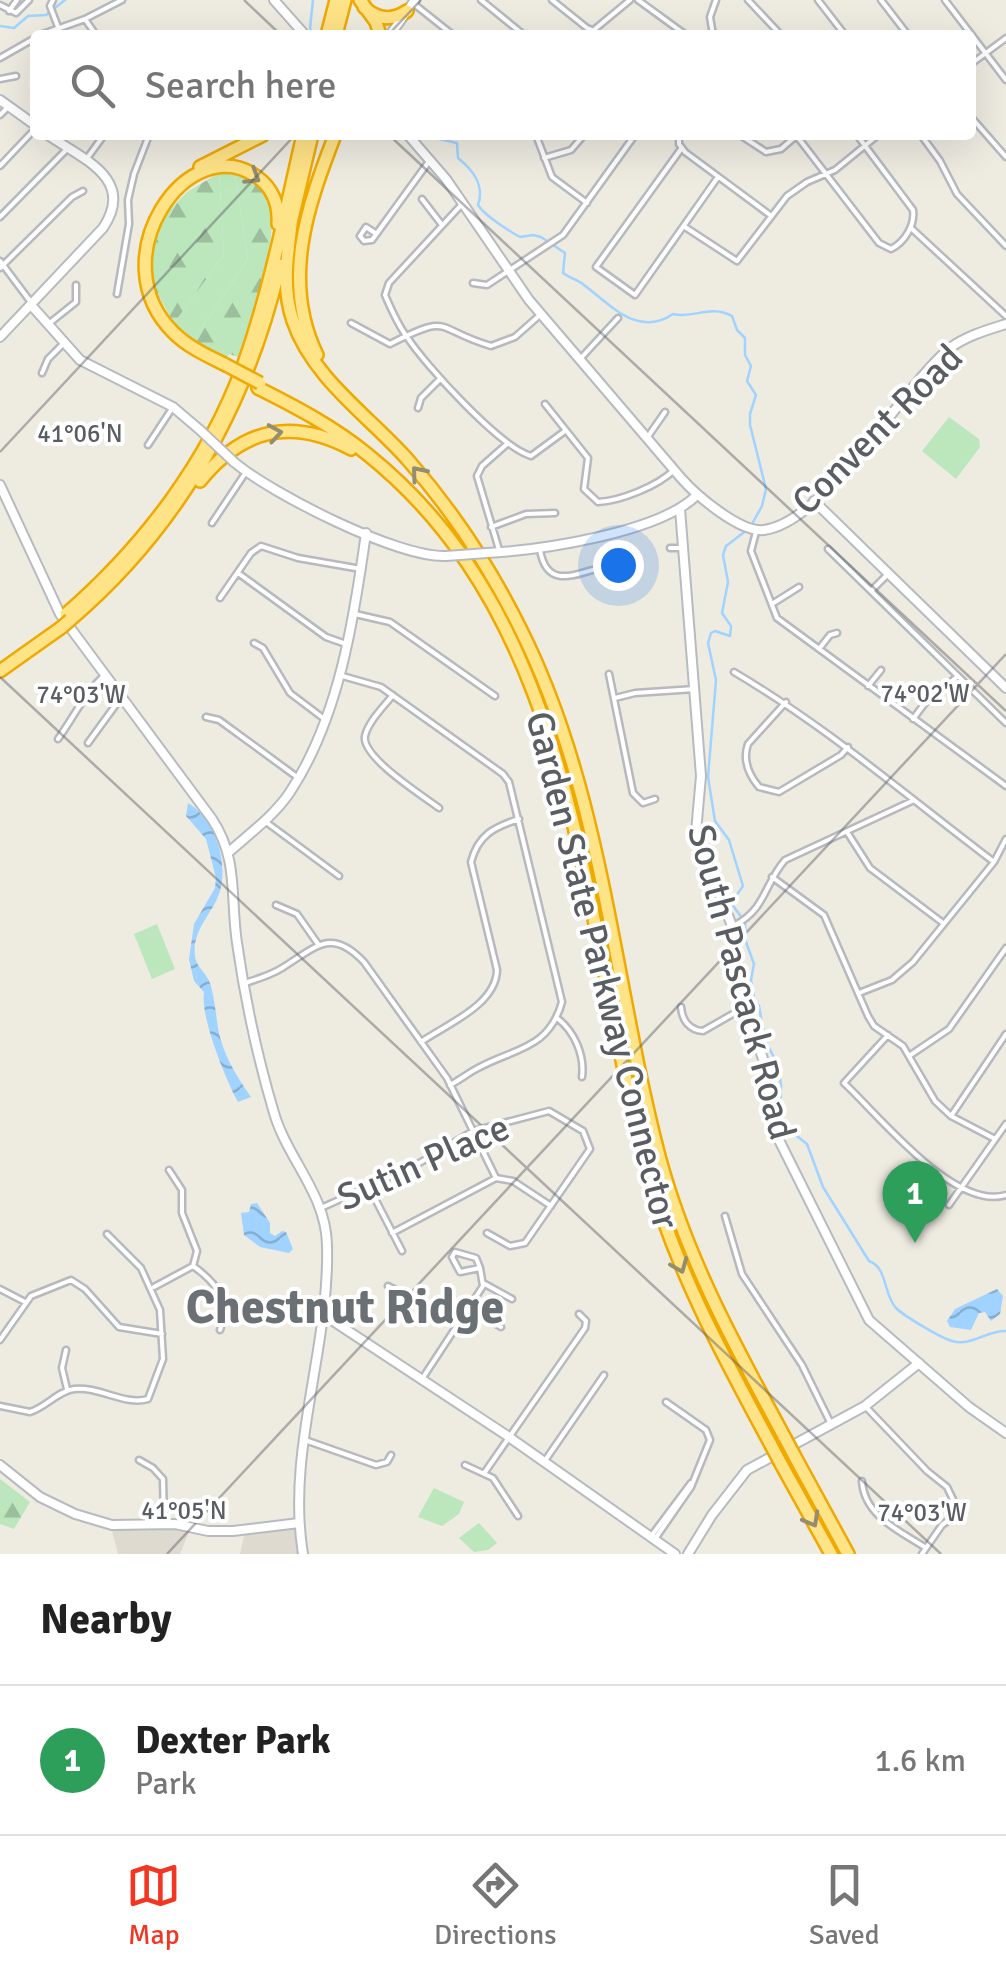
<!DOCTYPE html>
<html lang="en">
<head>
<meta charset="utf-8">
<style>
  body { margin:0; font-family:Signika,sans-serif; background:#f6f6f6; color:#222 }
  .you { position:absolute; left:618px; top:565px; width:35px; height:35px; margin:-25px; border:8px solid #fff; border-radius:50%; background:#1a73e8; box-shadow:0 0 0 15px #1a73e833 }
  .badge { display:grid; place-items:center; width:65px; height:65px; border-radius:50%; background:#f33622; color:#fff; font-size:32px; font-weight:700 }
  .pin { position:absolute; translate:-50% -82px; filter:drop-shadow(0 2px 5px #0008) }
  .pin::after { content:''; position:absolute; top:52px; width:35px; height:30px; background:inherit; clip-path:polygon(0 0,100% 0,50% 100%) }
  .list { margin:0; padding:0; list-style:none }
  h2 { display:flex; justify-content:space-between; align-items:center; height:130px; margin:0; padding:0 40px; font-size:42px }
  h2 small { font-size:32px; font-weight:400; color:#767676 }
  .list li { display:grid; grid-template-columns:65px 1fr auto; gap:30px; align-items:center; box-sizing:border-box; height:150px; padding:0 40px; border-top:2px solid #e0e0e0 }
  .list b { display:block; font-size:38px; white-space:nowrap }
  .list p { margin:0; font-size:32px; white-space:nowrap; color:#767676 }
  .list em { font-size:32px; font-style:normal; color:#767676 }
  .icon { flex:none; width:55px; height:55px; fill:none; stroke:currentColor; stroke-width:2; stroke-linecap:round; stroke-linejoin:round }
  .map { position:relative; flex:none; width:1006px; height:1554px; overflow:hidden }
  .search { position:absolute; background:#fff; box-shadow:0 10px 40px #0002; left:30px; right:30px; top:30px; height:110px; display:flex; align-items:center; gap:25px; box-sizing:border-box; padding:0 35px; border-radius:10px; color:#767676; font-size:38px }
  .sheet { height:280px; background:#fff }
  nav { display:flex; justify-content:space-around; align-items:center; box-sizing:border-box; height:140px; border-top:2px solid #e0e0e0; background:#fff; font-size:28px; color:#767676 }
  nav a { display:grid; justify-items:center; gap:5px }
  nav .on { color:#f33622 }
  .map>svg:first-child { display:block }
  .education { fill:#dedad0 }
  .green { fill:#bce7bc }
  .forest { fill:url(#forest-firs) }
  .water { fill:url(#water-waves) }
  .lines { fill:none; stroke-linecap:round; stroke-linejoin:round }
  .stream { stroke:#a0d3ff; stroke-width:2.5 }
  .street-casing { stroke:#b7b9bf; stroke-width:9 }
  .secondary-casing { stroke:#b7bbc1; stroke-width:12 }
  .highway-casing { stroke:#efa900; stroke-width:16 }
  .street { stroke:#fff; stroke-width:4 }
  .secondary { stroke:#fff; stroke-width:8 }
  .highway { stroke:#ffe387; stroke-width:11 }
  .secondary-bridge-casing { stroke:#b7bbc1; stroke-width:12; stroke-linecap:butt }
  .highway-bridge-casing { stroke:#efa900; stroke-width:16; stroke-linecap:butt }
  .secondary-bridge { stroke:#fff; stroke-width:8 }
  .highway-bridge { stroke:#ffe387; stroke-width:11 }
  .oneway { stroke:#948d70 }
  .ticks { fill:none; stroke:#5a5e63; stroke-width:2.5; stroke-opacity:0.45 }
  .labels { text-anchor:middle; stroke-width:8; stroke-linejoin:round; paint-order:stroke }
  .street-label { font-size:38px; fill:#5a5e63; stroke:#fff }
  .district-label { font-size:48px; font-weight:bold; fill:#6b7075; stroke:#fff }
  .ticks-label { font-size:25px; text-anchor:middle; fill:#5a5e63; stroke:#fff; stroke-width:8; stroke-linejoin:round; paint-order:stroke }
</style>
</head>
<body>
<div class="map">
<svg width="1006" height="1554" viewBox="0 0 1006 1554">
  <defs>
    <pattern id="forest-firs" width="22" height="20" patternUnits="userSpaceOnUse" patternTransform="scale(2.5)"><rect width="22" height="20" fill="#bce7bc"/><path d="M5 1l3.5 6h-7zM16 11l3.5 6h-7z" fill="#9cbe9c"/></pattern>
    <pattern id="water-waves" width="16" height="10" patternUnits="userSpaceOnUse" patternTransform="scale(2.5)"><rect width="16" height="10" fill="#a0d3ff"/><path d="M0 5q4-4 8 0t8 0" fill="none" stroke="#85aed2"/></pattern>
  </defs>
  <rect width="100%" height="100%" fill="#eeebe1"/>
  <!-- education -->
  <path class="education" d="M294 1526 299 1554H240L245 1531Z
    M111 1527H175L189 1532 180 1554H118Z"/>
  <!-- green -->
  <path class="green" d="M219 173 235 175 248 259 192 342 174 323 224 255Z
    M949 417 979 439 980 447 956 479 922 451Z
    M157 924 175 969 152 979 134 934Z
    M434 1488 464 1502 459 1514 442 1526 418 1517Z
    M479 1523 497 1543 488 1550 474 1552 459 1538Z"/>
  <!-- forest -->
  <path class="forest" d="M219 173 224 255 174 323 152 285 153 246 165 215 187 192Z
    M235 175C242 177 252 179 257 183 295 210 249 320 238 357L229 354 226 360 192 342 248 259Z
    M0 1479 30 1502 14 1529 0 1524Z"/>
  <!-- water -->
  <path class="water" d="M188 803C217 820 231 869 217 899 208 918 192 933 195 956 196 967 206 972 210 983 214 996 216 1014 218 1028 222 1053 237 1077 251 1097L238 1102C226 1080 200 1017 204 992L194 981 189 959 194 924 215 888 216 878 206 839 186 816Z
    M257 1203 270 1223V1233L275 1236 282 1231 286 1232 293 1249 289 1253 260 1247 244 1235 241 1213 249 1212 251 1204Z
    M997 1289 1003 1296 1000 1314 991 1321 985 1312 979 1313 971 1330 950 1327 947 1321 955 1309Z"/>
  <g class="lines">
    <!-- stream -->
    <path class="stream" d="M0 26 14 28 28 16 46 15 65 0
      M312 35 310 28 313 0
      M422 135 457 143 458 158C473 170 485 185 478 205 484 215 509 231 520 237L533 235 541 237 565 253 563 273C570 278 578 280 584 285 611 305 638 338 673 314 694 319 710 304 732 316L737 330 745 338V355L751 366 747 381 756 395 750 414V425L766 489 762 506 752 524
      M747 530 726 546 723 555 728 582 722 613 731 626 730 636 715 631 711 633 708 643 716 680 708 777 715 821 729 840 743 886 731 903 745 922 746 942 754 964 751 980 754 998 759 1006 765 1039 778 1066 781 1085 780 1113 793 1133 807 1144 823 1187 869 1261C888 1268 883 1294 896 1308 904 1316 941 1338 952 1341 971 1347 987 1330 1006 1331"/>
    <!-- street casing -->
    <g class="street-casing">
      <path id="street" d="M53 0 50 6 58 27
        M481 0 524 35
        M552 0 587 28 604 35
        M638 0 686 35
        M748 0 781 35
        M818 0 845 35
        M881 0 908 35
        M945 0 1006 80
        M414 4 453 35
        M0 5 16 13 29 0
        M9 11 17 0
        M85 19 96 35
        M595 29 630 0
        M40 35 85 19 122 0
        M713 35 710 17 716 0
        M0 58 35 38
        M971 64 1006 38
        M0 79 16 76
        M0 115 8 107
        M971 117 1006 157
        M536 135 552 177 587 203
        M679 135V144L685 152 770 215
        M740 135 766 152 781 149 796 136
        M796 135 879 243 891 249C905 242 915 225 913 210L857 135
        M921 135 940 161 957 194 1006 246
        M681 149 596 267 635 295 718 177
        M88 157 104 135
        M544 158 571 150 584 135
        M0 166 35 129
        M422 199 442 225
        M463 203 389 283 385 295C391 309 398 325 407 337 426 366 500 447 531 456L565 431
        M0 217 67 149
        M685 227 737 261 787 196 807 182 835 170 878 135
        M911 228 1006 316
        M375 233 366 227 360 236 364 241 372 240 430 160
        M0 261 30 301
        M0 268 72 197 83 191
        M473 283 487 285 563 235 635 135
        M117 294 129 224 128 200 134 174 149 135
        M51 322 76 302V285
        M351 323 390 344C453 312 433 329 491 346L515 337 541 314
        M581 358 618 318
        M42 373 48 359 62 345
        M545 404 588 458 584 489 598 502C620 501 658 486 674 470
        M418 408 421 398 440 379
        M647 438 665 412
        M148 445 173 407
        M212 523 246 472
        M491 527 526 514 555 513
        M756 532 751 551 777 618 1006 786
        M670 548H680
        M828 549 1006 723
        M540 550C547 590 575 574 603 567L608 569
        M500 553 477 476 482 466 507 444
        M238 573 326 637 346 644
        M871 591 888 574
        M220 598 251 553 261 546 298 558 361 569
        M772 604 799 587
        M355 614 390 622 495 696
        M254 643 263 648 290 693 323 718
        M819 649 830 635 837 633
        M734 672C827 727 908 797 994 862
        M609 674 633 793 643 803 655 799
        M339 675 381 687 503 774 509 782 562 1002C549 1049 515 1048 478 1068 468 1073 460 1080 450 1085
        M868 686 881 670
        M393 695C384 706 368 722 365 736 361 757 423 796 439 808
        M615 698 635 693 695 689
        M786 702 748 744C742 761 749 775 759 787L779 792 841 755 848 747
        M206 717 219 720 297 777
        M913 719 925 703 958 676
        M58 739C73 718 86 691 105 675
        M88 743 120 699
        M266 822 339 876
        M847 832 870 868 943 923
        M772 877 824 915 868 1016 874 1026 903 1046 935 1101 951 1116 995 1139
        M276 905 297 914 318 944
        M735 925C766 909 764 884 785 860L912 801
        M245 983C258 979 271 975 282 968 316 947 331 927 364 962L447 1078 496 1178
        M859 993 892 980 913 962 994 862 1006 839
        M681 1007C682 1020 689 1030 703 1031L745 1007
        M557 1018C574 1031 585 1055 582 1077
        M888 1035 844 1083C879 1115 954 1211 1006 1195
        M421 1042C447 1024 496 1005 497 970L471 862C478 835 494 827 519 819
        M909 1056 949 1029 1006 948
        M951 1116 1006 1034
        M169 1170 182 1190V1213L197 1251 193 1266C217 1283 231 1301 220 1330
        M370 1189 402 1251
        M949 1205 1006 1124
        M321 1208 416 1165 473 1131 549 1111 583 1131 590 1149 525 1243 510 1246 487 1233
        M725 1216 742 1274 802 1365 831 1424
        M392 1233 496 1178 513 1181 551 1206
        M455 1252 476 1258 480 1268 460 1272 452 1257Z
        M483 1283 512 1299
        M388 1286 457 1322
        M154 1287 193 1266
        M0 1289 25 1302
        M468 1307 501 1327
        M0 1340 31 1296 71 1280 85 1289 119 1327 162 1334
        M66 1350 62 1368 67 1389
        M422 1379 483 1286 480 1268
        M0 1406 30 1412C46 1407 58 1391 74 1389 99 1386 125 1406 148 1399L163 1359 160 1310 141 1268 107 1234
        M865 1406 927 1471 947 1487 961 1516
        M305 1440 376 1465 387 1462 391 1455
        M139 1460 153 1468 163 1479 164 1524
        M544 1462 604 1375
        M465 1465 493 1478 518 1516
        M485 1472 585 1328 586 1321 579 1314
        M862 1481C864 1516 900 1531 926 1548
        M652 1535 691 1483
        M655 1539 691 1487 710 1440 706 1430 666 1402
        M922 1554 942 1525 959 1513"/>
    </g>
    <!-- secondary casing -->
    <g class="secondary-casing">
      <path id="secondary" d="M274 0 305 35
        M390 35 415 0
        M0 100 35 125
        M408 135 446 179 529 300 681 478C696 495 740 533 764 530 826 522 902 387 950 348 966 336 987 330 1006 324
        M31 305 80 360 173 407 200 430
        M0 337 103 228C136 179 83 159 48 135
        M234 462C272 494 398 558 446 556
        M0 485 60 614 212 819C239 860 230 897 237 943 245 999 258 1059 274 1113 288 1160 326 1194 327 1245 330 1348 286 1451 303 1554
        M814 501 1006 688
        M680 509 701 776 696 832 732 926 745 1007 770 1079 771 1124 869 1320 969 1407 1006 1433
        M487 553C541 550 659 533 697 495
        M229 852C249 834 275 815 290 792 339 718 354 619 366 533
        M324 1315 509 1437 675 1554
        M0 1465 40 1497 75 1514 112 1525 175 1524 208 1531H233L299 1523
        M688 1554 712 1515 747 1470 865 1406 919 1363"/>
    </g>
    <!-- highway casing -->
    <g class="highway-casing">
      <path id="highway" d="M360 0 376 22 380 35
        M364 7C377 20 392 21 407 11
        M327 35 336 0
        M336 35 345 0
        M200 167 263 135
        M292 216C288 252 281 286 293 321 313 379 369 416 408 460 453 511 491 569 521 630 603 794 613 981 659 1156 686 1257 735 1346 785 1438
        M291 223 312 135
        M317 355C281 281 307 207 335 135
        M226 365C208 356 188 347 174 333 98 259 189 128 257 177 273 188 279 206 278 224
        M258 388C296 407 334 427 367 454 584 628 580 925 648 1170 675 1269 723 1356 771 1445
        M200 481C242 429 291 417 351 449
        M66 614C143 547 208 462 243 366 270 291 285 212 303 135
        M70 620C180 526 247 405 280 265
        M0 671 62 627
        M794 1455 848 1554
        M780 1462 831 1554"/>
    </g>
    <!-- street -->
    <use href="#street" class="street"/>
    <!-- secondary -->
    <use href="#secondary" class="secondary"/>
    <!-- highway -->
    <use href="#highway" class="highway"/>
    <!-- secondary-bridge casing -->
    <g class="secondary-bridge-casing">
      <path id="secondary-bridge" d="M200 430 234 462
        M446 556 487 553"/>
    </g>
    <!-- highway-bridge casing -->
    <g class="highway-bridge-casing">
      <path id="highway-bridge" d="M226 365 260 383
        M62 627 70 620
        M785 1438 794 1455
        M771 1445 780 1462"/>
    </g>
    <!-- secondary-bridge -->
    <use href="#secondary-bridge" class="secondary-bridge"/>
    <!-- highway-bridge -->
    <use href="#highway-bridge" class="highway-bridge"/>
  </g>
  <!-- one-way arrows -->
  <defs><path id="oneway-chevron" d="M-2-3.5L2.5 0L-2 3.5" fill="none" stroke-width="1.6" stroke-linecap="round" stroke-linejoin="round" transform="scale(2.5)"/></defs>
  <g class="oneway">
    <use href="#oneway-chevron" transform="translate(253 177) rotate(32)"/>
    <use href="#oneway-chevron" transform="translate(275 433) rotate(-9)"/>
    <use href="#oneway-chevron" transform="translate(418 473) rotate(-130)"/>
    <use href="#oneway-chevron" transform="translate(680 1266) rotate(68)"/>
    <use href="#oneway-chevron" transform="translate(812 1520) rotate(61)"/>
  </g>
  <!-- ticks -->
  <path class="ticks" d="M244 0 281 35M388 35 421 0M389 135 1006 711M0 452 295 135M0 677 941 1554M167 1554 1006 654"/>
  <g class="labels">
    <!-- street labels -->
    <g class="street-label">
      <text transform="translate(877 429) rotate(-45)" y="13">Convent Road</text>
      <text transform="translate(603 970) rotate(76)" y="13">Garden State Parkway Connector</text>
      <text transform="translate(742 982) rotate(75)" y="13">South Pascack Road</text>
      <text transform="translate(423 1162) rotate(-24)" y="13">Sutin Place</text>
    </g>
    <!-- district labels -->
    <g class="district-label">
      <text x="345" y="1323">Chestnut Ridge</text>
    </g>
  </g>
  <g class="ticks-label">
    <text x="80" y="442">41°06'N</text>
    <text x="925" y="702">74°02'W</text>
    <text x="81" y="703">74°03'W</text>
    <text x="184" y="1519">41°05'N</text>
    <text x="922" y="1521">74°03'W</text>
  </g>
</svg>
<div class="you"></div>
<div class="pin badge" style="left:915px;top:1243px;background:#2e9e5b">1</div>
<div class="search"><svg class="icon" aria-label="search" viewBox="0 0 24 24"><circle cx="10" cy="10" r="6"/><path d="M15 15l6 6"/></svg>Search here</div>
</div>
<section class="sheet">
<h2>Nearby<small></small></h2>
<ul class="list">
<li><span class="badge" style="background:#2e9e5b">1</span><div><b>Dexter Park</b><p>Park</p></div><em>1.6 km</em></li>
</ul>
</section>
<nav>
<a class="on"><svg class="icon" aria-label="map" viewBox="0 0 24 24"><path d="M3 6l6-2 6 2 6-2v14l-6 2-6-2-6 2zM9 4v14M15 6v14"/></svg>Map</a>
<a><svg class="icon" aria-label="directions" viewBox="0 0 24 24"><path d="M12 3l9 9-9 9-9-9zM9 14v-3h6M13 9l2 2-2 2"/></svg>Directions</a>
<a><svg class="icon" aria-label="saved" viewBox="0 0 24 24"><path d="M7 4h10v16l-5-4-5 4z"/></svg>Saved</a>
</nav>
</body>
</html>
